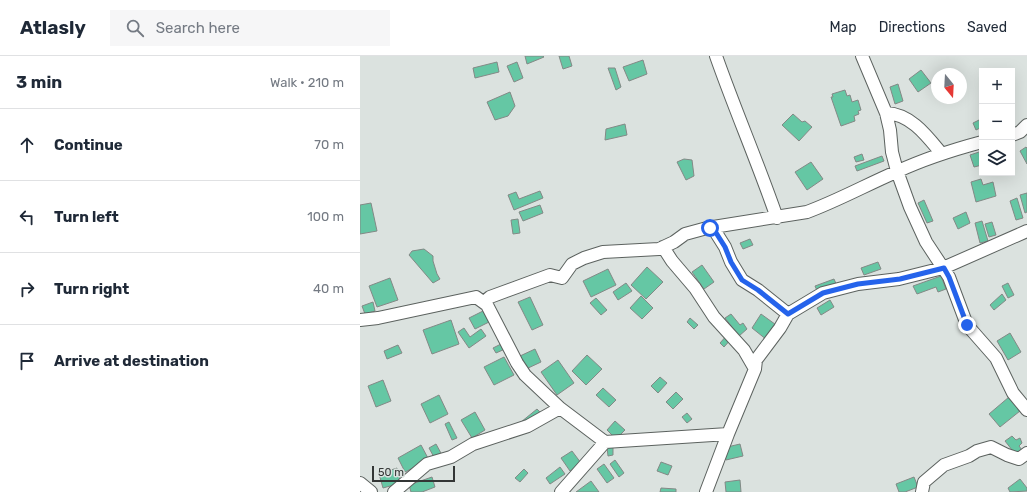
<!DOCTYPE html>
<html lang="en">
<head>
<meta charset="utf-8">
<style>
  body { margin:0; font-family:Rubik,sans-serif; background:#f6f6f7; color:#1f2937 }
  .controls { position:absolute; right:12px; top:12px; display:grid; overflow:hidden; border-radius:0px; box-shadow:0 4px 16px #0002 }
  .controls button { width:36px; height:36px; display:grid; place-items:center; padding:0; border:0; border-bottom:1px solid #e0e1e3; background:#fff; color:#1f2937; font:20px sans-serif }
  .compass { position:absolute; left:571px; top:12px; width:36px; height:36px; border-radius:50%; background:#fff; box-shadow:0 4px 16px #0002; rotate:162deg }
  .scale { position:absolute; left:12px; bottom:10px; width:83px; box-sizing:border-box; padding-left:4px; border:2px solid #333635; border-top:0; font-size:11px; line-height:14px; white-space:nowrap; color:#333635; -webkit-text-stroke:3px #dbe2df; paint-order:stroke }
  .stop { position:absolute; width:12px; height:12px; margin:-9px; border:3px solid #2563eb; border-radius:50%; background:#fff }
  .stop.end { background:#2563eb; border-color:#fff; box-shadow:0 1px 4px #0008 }
  .list { margin:0; padding:0; list-style:none }
  h2 { display:flex; justify-content:space-between; align-items:center; height:52px; margin:0; padding:0 16px; font-size:17px }
  h2 small { font-size:13px; font-weight:400; color:#747a83 }
  .list li { display:grid; grid-template-columns:26px 1fr auto; gap:12px; align-items:center; box-sizing:border-box; height:72px; padding:0 16px; border-top:1px solid #e0e1e3 }
  .list b { display:block; font-size:15px; white-space:nowrap }
  .list em { font-size:13px; font-style:normal; color:#747a83 }
  .icon { flex:none; width:22px; height:22px; fill:none; stroke:currentColor; stroke-width:2; stroke-linecap:round; stroke-linejoin:round }
  .map { position:relative; flex:none; width:667px; height:436px; overflow:hidden }
  header { display:flex; align-items:center; gap:24px; box-sizing:border-box; height:56px; padding:0 20px; background:#fff; border-bottom:1px solid #e0e1e3 }
  header strong { font-size:19px }
  nav { display:flex; gap:22px; margin-inline-start:auto; font-size:14px }
  .search { width:280px; height:36px; background:#f6f6f7; display:flex; align-items:center; gap:10px; box-sizing:border-box; padding:0 14px; border-radius:0px; color:#747a83; font-size:15px }
  main { display:flex }
  aside { flex:1; background:#fff }
  .map>svg:first-child { display:block }
  .building { fill:#65c7a4; stroke:#838986 }
  .lines { fill:none; stroke-linecap:round; stroke-linejoin:round }
  .minor-casing { stroke:#5c625f; stroke-width:14 }
  .minor { stroke:#fff; stroke-width:12 }
  .route { stroke:#2563eb; stroke-width:5 }
</style>
</head>
<body>
<header>
<strong>Atlasly</strong>
<div class="search"><svg class="icon" aria-label="search" viewBox="0 0 24 24"><circle cx="10" cy="10" r="6"/><path d="M15 15l6 6"/></svg>Search here</div>
<nav><a>Map</a><a>Directions</a><a>Saved</a></nav>
</header>
<main>
<aside>
<h2>3 min<small>Walk · 210 m</small></h2>
<ul class="list">
<li><svg class="icon" aria-label="ahead" viewBox="0 0 24 24"><path d="M12 20V5M6 11l6-6 6 6"/></svg><div><b>Continue</b></div><em>70 m</em></li>
<li><svg class="icon" aria-label="left" viewBox="0 0 24 24"><path d="M17 20v-9H6M10 6l-5 5 5 5"/></svg><div><b>Turn left</b></div><em>100 m</em></li>
<li><svg class="icon" aria-label="right" viewBox="0 0 24 24"><path d="M7 20v-9h11M14 6l5 5-5 5"/></svg><div><b>Turn right</b></div><em>40 m</em></li>
<li><svg class="icon" aria-label="arrive" viewBox="0 0 24 24"><path d="M6 21V4h12l-3 4 3 4H6"/></svg><div><b>Arrive at destination</b></div></li>
</ul>
</aside>
<div class="map">
<svg width="667" height="436" viewBox="0 0 667 436">
  <rect width="100%" height="100%" fill="#dbe2df"/>
  <!-- building -->
  <path class="building" d="M165 0H183L184 1 167 8Z
    M199 0H209L212 10 203 13Z
    M283 4 287 18 269 25 263 11Z
    M137 6 139 16 115 22 113 12Z
    M157 6 163 22 154 26 147 10Z
    M248 12H255L261 31 256 34Z
    M561 14 571 27 558 36 549 23Z
    M538 28 543 45 535 48 530 31Z
    M485 34 487 40 490 39 492 46 498 44 501 54 498 55 499 58 494 60 495 65 481 70 471 41H473L472 38Z
    M150 36 155 50 148 60 135 64 127 46Z
    M433 58 442 66 445 65 452 71 439 85 422 69Z
    M619 64 622 71 616 74 613 67Z
    M265 68 267 79 245 84 246 73Z
    M666 91 667 92V108L660 95Z
    M622 95V109L614 111 610 99Z
    M502 98 504 104 496 106 494 101Z
    M522 100 524 105 497 115 495 110Z
    M324 103 332 104 334 120 326 124 317 106Z
    M451 106 463 123 447 134 435 116Z
    M621 123 623 129 633 126 636 140 616 146 611 126Z
    M180 135 183 142 154 154 148 139 156 136 159 143Z
    M667 137V156L665 157 660 139Z
    M657 142 663 162 656 164 650 145Z
    M564 144 573 165 567 167 558 147Z
    M11 147 17 175 0 178V149Z
    M180 149 183 157 163 165 159 156Z
    M606 156 610 167 598 173 593 162Z
    M158 163 160 177 153 178 151 164Z
    M622 165 628 185 620 187 615 167Z
    M632 166 636 179 629 181 625 168Z
    M390 183 393 189 383 193 380 187Z
    M64 193 73 200V205L77 218 80 223 73 227 49 199 52 195Z
    M518 206 521 213 504 219 501 212Z
    M342 209 354 226 344 233 332 216Z
    M287 211 303 226 286 243 271 229Z
    M248 213 256 229 231 241 223 225Z
    M581 220 586 233 578 236 576 231 557 238 553 230Z
    M30 222 38 244 17 251 9 230Z
    M474 223 477 230 458 237 455 230Z
    M266 227 272 235 258 244 253 236Z
    M648 227 654 239 648 242 642 230Z
    M642 238 646 244 634 254 630 249Z
    M281 240 293 252 282 263 270 252Z
    M170 241 183 269 172 274 158 246Z
    M236 242 247 254 241 259 230 247Z
    M470 244 474 251 461 259 457 252Z
    M13 246 15 255 5 258 2 250Z
    M123 255 129 266 115 273 109 262Z
    M371 258 380 269 383 267 387 273 379 280 365 262Z
    M401 258 419 271 407 284 392 272Z
    M330 262 338 269 334 273 327 266Z
    M91 264 99 288 72 298 63 274Z
    M104 272 110 281 121 273 126 280 109 292 98 276Z
    M650 277 661 296 648 304 637 285Z
    M368 278 372 282 364 291 360 287Z
    M143 287 145 293 136 297 133 292Z
    M38 289 42 297 27 303 24 295Z
    M175 293 181 306 166 313 160 300Z
    M227 299 242 313 226 329 212 315Z
    M144 301 154 319 134 329 124 311Z
    M198 304 214 327 197 339 181 316Z
    M300 321 307 327 298 337 291 330Z
    M23 324 31 345 16 351 8 330Z
    M243 332 256 344 249 351 236 339Z
    M316 336 323 343 313 353 306 346Z
    M79 339 88 358 70 367 61 348Z
    M649 341 660 355 640 371 629 358Z
    M177 353 181 357 165 370 161 366Z
    M115 356 125 374 112 382 101 364Z
    M327 357 332 363 327 367 322 361Z
    M255 365 265 374 256 383 247 374Z
    M89 366 97 382 92 384 85 368Z
    M652 380 656 384 660 382 662 387 659 390 662 394 656 399 645 385Z
    M76 388 82 399 75 403 69 392Z
    M380 388 383 400 366 404 363 392Z
    M61 389 69 404 45 416 38 402Z
    M247 391H253V399L248 400Z
    M212 395 221 407 210 415 201 402Z
    M255 404 264 417 259 421 250 408Z
    M301 406 312 410 308 419 297 415Z
    M244 408 254 422 247 427 237 413Z
    M200 411 205 418 190 428 186 422Z
    M37 412 41 427 23 432 19 418Z
    M164 413 168 417 160 426 155 422Z
    M72 421 75 431 62 436H51L49 429Z
    M554 421 558 431 545 436H539L536 428Z
    M660 423 667 432V435L650 436 648 432Z
    M380 424 381 436H366L365 426Z
    M231 425 239 436H216Z
    M301 432 316 433V436H300Z"/>
  <g class="lines">
    <!-- minor casing -->
    <g class="minor-casing">
      <path id="minor" d="M356 0C375 54 398 107 417 162
        M502 0 526 57 530 74 532 96 537 115 550 151 566 186 589 221 607 269 636 302 653 337 667 354
        M526 57C551 58 567 80 581 97
        M652 79 660 76 667 69
        M353 172 365 191 371 206 382 224 398 234 428 258
        M303 191 312 205 335 232 354 261 384 294 395 313
        M124 246 130 241 190 219 202 222 212 208 224 202 243 196 299 193 314 186 325 178 347 172 447 156C477 145 506 129 536 116 564 103 592 94 622 86
        M0 264 18 262 116 241 127 249 157 307 165 319 200 352 245 386 368 378
        M0 427 11 436
        M34 436 67 408 91 401 113 388 168 370 200 352
        M201 436 245 386
        M346 436 368 378 395 313 396 304 420 272 428 258 463 237 498 228 539 223 583 212 667 175
        M562 436 564 426 584 409 609 400 617 395 631 391 647 399 659 403 667 397"/>
    </g>
    <!-- minor -->
    <use href="#minor" class="minor"/>
  </g>
  <g class="lines">
    <!-- route -->
    <path class="route" d="M350 172H353L365 191 371 206 382 224 398 234 428 258 463 237 498 228 540 223 584 212 589 221 607 269"/>
  </g>
</svg>
<div class="controls">
<button>+</button>
<button>−</button>
<button><svg class="icon" aria-label="layers" viewBox="0 0 24 24"><path d="M12 4l9 5-9 5-9-5zM3 14l9 5 9-5"/></svg></button>
</div>
<svg class="compass" viewBox="-18 -18 36 36"><path d="M0-13l5 13h-10z" fill="#e53935"/><path d="M0 13l5-13h-10z" fill="#747a83"/></svg>
<div class="scale">50 m</div>
<div class="stop" style="left:350px;top:172px"></div>
<div class="stop end" style="left:607px;top:269px"></div>
</div>
</main>
</body>
</html>
